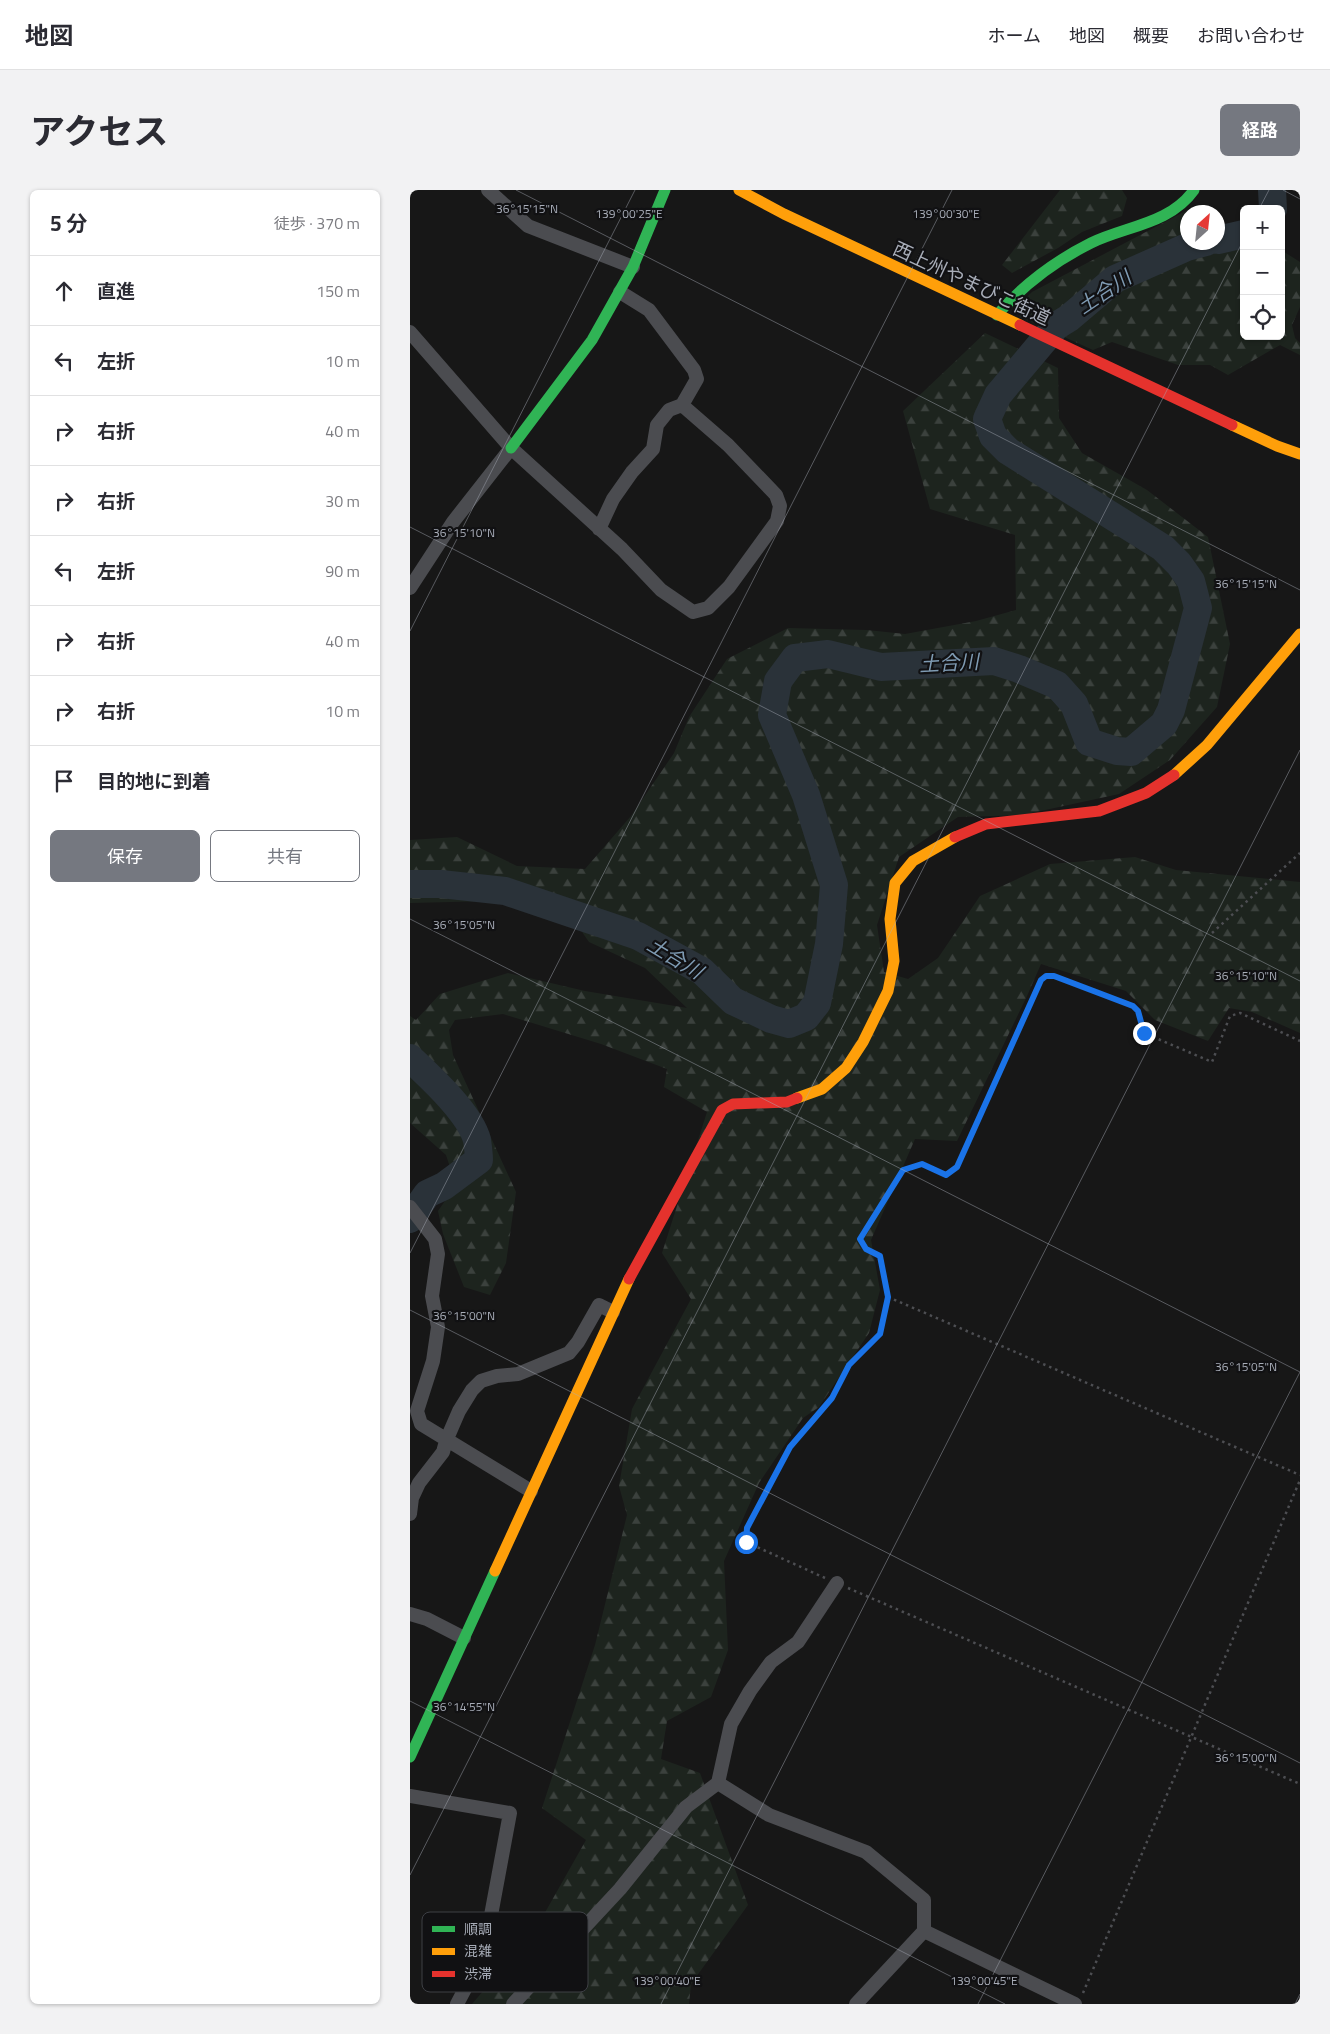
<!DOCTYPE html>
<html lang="ja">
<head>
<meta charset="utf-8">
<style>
  body { margin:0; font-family:"Titillium Web","Noto Sans JP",sans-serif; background:#f2f2f3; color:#2b2b33 }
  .controls { position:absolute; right:15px; top:15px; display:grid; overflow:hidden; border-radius:8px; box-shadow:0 1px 4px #0004 }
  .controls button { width:45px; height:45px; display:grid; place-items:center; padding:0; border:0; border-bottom:1px solid #e1e1e2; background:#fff; color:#2b2b33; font:25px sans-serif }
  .compass { position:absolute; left:770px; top:15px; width:45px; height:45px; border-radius:50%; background:#fff; box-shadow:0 1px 4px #0004; rotate:27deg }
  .stop { position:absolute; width:15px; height:15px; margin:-11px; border:4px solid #1a73e8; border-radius:50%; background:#fff }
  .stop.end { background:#1a73e8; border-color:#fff; box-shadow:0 1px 5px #0008 }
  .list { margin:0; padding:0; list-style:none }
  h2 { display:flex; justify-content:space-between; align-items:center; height:65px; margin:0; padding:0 20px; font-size:21px }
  h2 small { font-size:16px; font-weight:400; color:#7c7c81 }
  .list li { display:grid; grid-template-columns:32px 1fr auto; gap:15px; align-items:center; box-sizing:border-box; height:70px; padding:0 20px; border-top:1px solid #e1e1e2 }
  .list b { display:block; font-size:19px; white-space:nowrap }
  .list em { font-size:16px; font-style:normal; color:#7c7c81 }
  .actions { display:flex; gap:10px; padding:15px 20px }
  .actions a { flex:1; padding:11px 0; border:1px solid #757880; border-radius:8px; text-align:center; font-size:18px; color:#757880 }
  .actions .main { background:#757880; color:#fff }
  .icon { flex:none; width:28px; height:28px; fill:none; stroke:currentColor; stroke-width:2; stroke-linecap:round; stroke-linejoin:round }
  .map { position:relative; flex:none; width:890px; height:1814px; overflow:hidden; border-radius:8px }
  header { display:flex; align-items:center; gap:30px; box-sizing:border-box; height:70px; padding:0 25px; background:#fff; border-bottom:1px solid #e1e1e2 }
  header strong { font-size:24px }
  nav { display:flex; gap:28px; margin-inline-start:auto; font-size:18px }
  .intro { display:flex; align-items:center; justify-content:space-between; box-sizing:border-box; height:120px; padding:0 30px }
  h1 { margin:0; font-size:35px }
  .button { padding:12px 22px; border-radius:8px; background:#757880; color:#fff; font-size:18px; font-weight:700 }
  main { display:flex; gap:30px; padding:0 30px }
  aside { flex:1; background:#fff; border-radius:8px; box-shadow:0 1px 4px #0004 }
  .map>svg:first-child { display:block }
  .forest { fill:url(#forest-firs) }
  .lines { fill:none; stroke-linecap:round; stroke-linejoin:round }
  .river { stroke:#2a3239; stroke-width:28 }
  .path { stroke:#4d4e52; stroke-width:2.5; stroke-dasharray:2.5 4; stroke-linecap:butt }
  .street { stroke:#4b4c50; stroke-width:14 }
  .fast { stroke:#30b455; stroke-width:11 }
  .slow { stroke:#ff9f0a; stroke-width:11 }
  .jam { stroke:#e5322d; stroke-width:11 }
  .route { stroke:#1a73e8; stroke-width:6 }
  .ticks { fill:none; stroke:#a8adb8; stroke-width:1; stroke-opacity:0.45 }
  .labels { text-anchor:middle; stroke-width:4.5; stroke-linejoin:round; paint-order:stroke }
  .street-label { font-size:19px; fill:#a8adb8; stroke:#111113 }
  .water-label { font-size:20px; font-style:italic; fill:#7f9bb3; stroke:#111113 }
  .key { fill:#111113; stroke:#3e4045; stroke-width:1 }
  .key-label { font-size:14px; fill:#a8adb8 }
  .ticks-label { font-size:12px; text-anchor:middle; fill:#a8adb8; stroke:#111113; stroke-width:4.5; stroke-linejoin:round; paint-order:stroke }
</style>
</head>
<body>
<header>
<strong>地図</strong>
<nav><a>ホーム</a><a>地図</a><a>概要</a><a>お問い合わせ</a></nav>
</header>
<div class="intro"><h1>アクセス</h1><a class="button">経路</a></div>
<main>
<aside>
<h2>5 分<small>徒歩 · 370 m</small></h2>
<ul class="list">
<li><svg class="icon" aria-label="ahead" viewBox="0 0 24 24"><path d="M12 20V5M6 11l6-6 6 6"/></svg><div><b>直進</b></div><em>150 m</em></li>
<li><svg class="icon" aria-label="left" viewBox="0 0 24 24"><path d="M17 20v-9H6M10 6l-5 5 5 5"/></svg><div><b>左折</b></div><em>10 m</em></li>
<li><svg class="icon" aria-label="right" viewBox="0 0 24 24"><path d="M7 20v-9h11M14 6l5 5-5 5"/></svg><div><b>右折</b></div><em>40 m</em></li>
<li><svg class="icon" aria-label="right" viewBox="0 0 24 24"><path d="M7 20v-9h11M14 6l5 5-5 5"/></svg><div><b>右折</b></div><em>30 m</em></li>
<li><svg class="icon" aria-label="left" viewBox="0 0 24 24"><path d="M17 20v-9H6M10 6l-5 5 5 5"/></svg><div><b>左折</b></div><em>90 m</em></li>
<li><svg class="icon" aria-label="right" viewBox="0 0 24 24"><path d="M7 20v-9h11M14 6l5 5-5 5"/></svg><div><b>右折</b></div><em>40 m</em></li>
<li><svg class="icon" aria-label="right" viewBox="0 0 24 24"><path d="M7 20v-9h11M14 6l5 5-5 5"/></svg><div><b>右折</b></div><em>10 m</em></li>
<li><svg class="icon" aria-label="arrive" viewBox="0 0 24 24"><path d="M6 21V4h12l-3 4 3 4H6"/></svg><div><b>目的地に到着</b></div></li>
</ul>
<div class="actions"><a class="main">保存</a><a>共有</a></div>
</aside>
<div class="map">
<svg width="890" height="1814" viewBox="0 0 890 1814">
  <defs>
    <pattern id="forest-firs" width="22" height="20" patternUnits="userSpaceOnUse" patternTransform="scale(1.25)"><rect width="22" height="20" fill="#1d241e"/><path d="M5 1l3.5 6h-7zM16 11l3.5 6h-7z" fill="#3b413d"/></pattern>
  </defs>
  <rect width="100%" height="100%" fill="#171717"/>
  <!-- forest -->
  <path class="forest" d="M650 0H712L717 8 712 26 672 42 648 58 602 83 592 75Z
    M787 15 798 22H778V52H808V29L816 36 834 57V146H871V60L890 72V117L882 135 885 148 890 153V165L870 155 818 185 800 175H768L702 152 683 160 610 127 607 116 622 102Z
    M575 143 648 178 649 228 672 263 737 300 798 347 820 454 807 517 760 570 709 604 612 625 548 627 489 667 467 735 474 782 498 789 528 768 570 706 640 674 725 667 766 680 890 692V843L842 822 819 818 798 851 745 830 716 801 631 774 617 806 547 951 505 949 461 1050 470 1100 459 1143 409 1217 393 1228 349 1293 314 1371 318 1460 301 1507 257 1531 251 1569 290 1583 338 1715 281 1794 279 1814H62L124 1742 176 1650 132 1618 185 1455 217 1325 209 1296 222 1219 281 1109 252 1063 297 922 254 897 257 879 191 854 93 824 45 830 39 840 43 865 106 1002 96 1073 80 1105 54 1097 33 1044 28 1021 46 995 36 965 0 933V826L6 830 30 804 98 783 175 801 277 818 235 778 179 752 170 739 135 723 81 711 0 713V650L47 647 107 676 175 679 221 626 264 563 279 527 317 469 378 438 457 440 495 444 566 431 606 420 605 345 520 319 493 221Z"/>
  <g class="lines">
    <!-- river -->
    <path class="river" d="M862 0 863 19
      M808 50 834 44
      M0 694H31L95 701 228 746 292 781 323 811 361 829 379 834 396 827 407 813 419 754 424 695 396 605 362 525 368 491 385 468 418 464 471 477 584 471 609 479 647 495 664 514 679 552 707 561 721 562 754 534 761 520 788 418 781 391 769 374 753 358 598 261 583 246 577 229 588 205 646 136 659 128 705 89 777 57 796 52
      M0 868C20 887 60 923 67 950 68 957 69 964 69 970L34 996 17 1004 0 1029"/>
    <!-- path -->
    <path class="path" d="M802 743 890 663
      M478 1107 890 1285
      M415 1388 336 1352 337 1338 380 1257 422 1208 439 1175 470 1144 478 1107 470 1066 456 1059 450 1049 493 980 513 974 536 985 547 977 631 790 636 786H644L723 816 728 821 734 843 802 872 820 826 830 823 890 851
      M438 1398 890 1594
      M673 1803 890 1290"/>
    <!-- street -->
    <path class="street" d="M78 0 118 36 223 77
      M0 142 101 258 212 359 251 400 283 422 298 418 319 397 367 331 370 316 366 305 318 255 272 215 287 189 284 180 239 120 210 102
      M189 339 203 309 222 282 243 259 247 235 259 220 272 215
      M0 398 43 332 101 258
      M0 1017 25 1049 28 1064 22 1106 28 1137 23 1171 7 1221 11 1234 121 1301
      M0 1324 2 1308 9 1293 33 1262 36 1251 49 1221 62 1200 71 1191 87 1186 108 1184 159 1163 168 1152 189 1115 203 1122
      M0 1424 17 1429 54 1448
      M308 1593 359 1625 456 1662 514 1710V1741L446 1814
      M0 1606 100 1623 74 1763 47 1814
      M514 1741 665 1814
      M103 1814 210 1699 276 1617 308 1593 321 1534 340 1501 361 1472 388 1452 427 1393"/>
    <!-- fast -->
    <path class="fast" d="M587 125C613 95 645 71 681 53 716 36 760 34 784 0
      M101 258 182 150 223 77 255 0
      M0 1567 85 1381"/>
    <!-- slow -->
    <path class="slow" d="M329 0 374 24 610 135
      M822 235 867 256 890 264
      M764 585 797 555 890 444
      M387 908 412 899 436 878 453 852 478 801 484 771 480 729 485 693 503 671 545 647
      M85 1381 219 1089"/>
    <!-- jam -->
    <path class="jam" d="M610 135 822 235
      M545 647 576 634 689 621 736 603 764 585
      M219 1089 312 920 323 914 377 912 387 908"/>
  </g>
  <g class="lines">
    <!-- route -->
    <path class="route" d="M336 1352 337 1338 380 1257 422 1208 439 1175 470 1144 478 1107 470 1066 456 1059 450 1049 493 980 512 974 536 985 547 977 631 790 636 786H644L723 816 728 821 734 843"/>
  </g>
  <!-- ticks -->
  <path class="ticks" d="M106 0 890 400M873 0 890 9M849 19 859 0M0 337 890 791M0 441 225 0M0 729 890 1182M0 1063 542 0M0 1120 890 1573M0 1511 595 1814M0 1685 834 49M251 1814 890 560M568 1814 890 1182M885 1814 890 1804"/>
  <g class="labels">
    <!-- street labels -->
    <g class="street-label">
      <text transform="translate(562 93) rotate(25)" y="7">西上州やまびこ街道</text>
    </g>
    <!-- water labels -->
    <g class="water-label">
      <text transform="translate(694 102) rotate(-34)" y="7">土合川</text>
      <text transform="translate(539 473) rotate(-3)" y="7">土合川</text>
      <text transform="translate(265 768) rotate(31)" y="7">土合川</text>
    </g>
  </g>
  <!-- legend -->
  <rect x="12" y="1722" width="166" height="80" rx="8" class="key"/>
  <rect x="22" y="1736" width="23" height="6" fill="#30b455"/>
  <rect x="22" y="1758" width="23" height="7" fill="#ff9f0a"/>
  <rect x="22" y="1781" width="23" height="6" fill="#e5322d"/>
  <g class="key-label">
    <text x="54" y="1744">順調</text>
    <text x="54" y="1766">混雑</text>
    <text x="54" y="1789">渋滞</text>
  </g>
  <g class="ticks-label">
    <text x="117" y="23">36°15'15"N</text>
    <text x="219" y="28">139°00'25"E</text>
    <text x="536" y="28">139°00'30"E</text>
    <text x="54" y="347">36°15'10"N</text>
    <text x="836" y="398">36°15'15"N</text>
    <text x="54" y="739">36°15'05"N</text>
    <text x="836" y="790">36°15'10"N</text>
    <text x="54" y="1130">36°15'00"N</text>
    <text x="836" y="1181">36°15'05"N</text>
    <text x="54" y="1521">36°14'55"N</text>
    <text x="836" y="1572">36°15'00"N</text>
    <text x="257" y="1795">139°00'40"E</text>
    <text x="574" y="1795">139°00'45"E</text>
  </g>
</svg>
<div class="controls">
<button>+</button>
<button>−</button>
<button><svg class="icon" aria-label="locate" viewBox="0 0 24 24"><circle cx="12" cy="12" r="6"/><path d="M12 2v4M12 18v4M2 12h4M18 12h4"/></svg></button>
</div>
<svg class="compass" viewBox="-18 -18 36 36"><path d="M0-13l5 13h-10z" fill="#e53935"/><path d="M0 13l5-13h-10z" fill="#7c7c81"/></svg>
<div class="stop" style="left:336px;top:1352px"></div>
<div class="stop end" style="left:734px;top:843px"></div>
</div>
</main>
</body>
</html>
